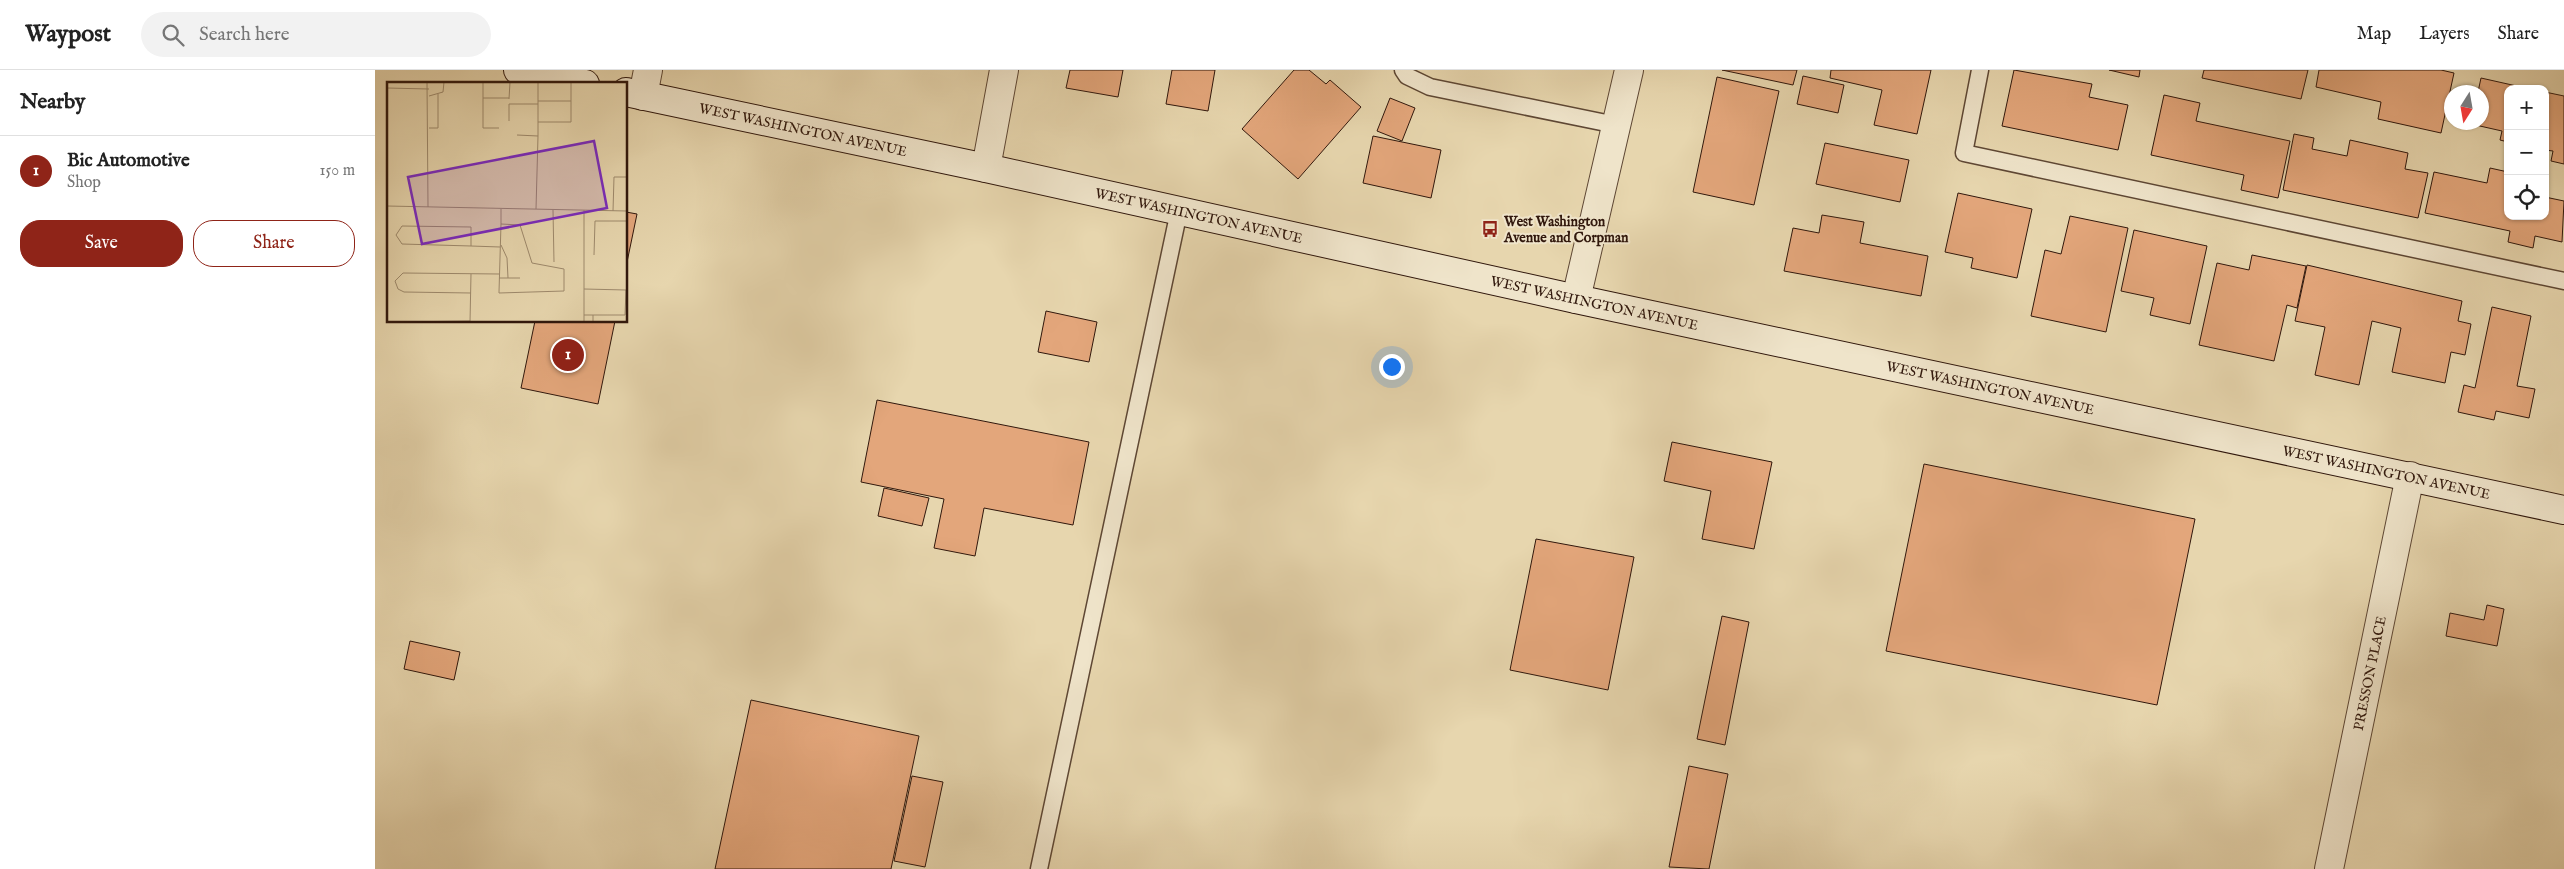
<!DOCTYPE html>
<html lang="en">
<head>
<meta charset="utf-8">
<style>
  body { margin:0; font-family:"IM FELL English",serif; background:#f2f2f2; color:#222 }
  .controls { position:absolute; right:15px; top:15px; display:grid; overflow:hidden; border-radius:10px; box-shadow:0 1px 4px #0004 }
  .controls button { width:45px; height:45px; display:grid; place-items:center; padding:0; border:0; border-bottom:1px solid #e0e0e0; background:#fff; color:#222; font:25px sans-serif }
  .compass { position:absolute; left:2069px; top:15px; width:45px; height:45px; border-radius:50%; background:#fff; box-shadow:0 1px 4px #0004; rotate:191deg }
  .you { position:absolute; left:1016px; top:296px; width:18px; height:18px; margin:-12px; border:4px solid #fff; border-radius:50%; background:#1a73e8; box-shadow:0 0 0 8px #1a73e833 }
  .badge { display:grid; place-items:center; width:32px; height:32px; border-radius:50%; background:#8f2418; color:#fff; font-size:16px; font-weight:700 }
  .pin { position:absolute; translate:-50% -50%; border:2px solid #fff; box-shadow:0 1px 5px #0006 }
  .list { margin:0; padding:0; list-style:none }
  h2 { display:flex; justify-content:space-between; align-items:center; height:65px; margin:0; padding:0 20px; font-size:21px }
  h2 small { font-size:16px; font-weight:400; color:#767676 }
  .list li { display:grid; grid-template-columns:32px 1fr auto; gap:15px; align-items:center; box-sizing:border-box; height:70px; padding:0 20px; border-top:1px solid #e0e0e0 }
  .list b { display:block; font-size:19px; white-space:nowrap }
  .list p { margin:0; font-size:16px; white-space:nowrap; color:#767676 }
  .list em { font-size:16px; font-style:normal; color:#767676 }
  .actions { display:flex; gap:10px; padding:15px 20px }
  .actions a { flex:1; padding:11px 0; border:1px solid #8f2418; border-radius:20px; text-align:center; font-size:18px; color:#8f2418 }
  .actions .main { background:#8f2418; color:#fff }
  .icon { flex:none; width:28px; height:28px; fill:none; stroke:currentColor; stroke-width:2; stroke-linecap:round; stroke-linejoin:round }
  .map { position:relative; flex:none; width:2189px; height:799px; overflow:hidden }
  header { display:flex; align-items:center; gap:30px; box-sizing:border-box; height:70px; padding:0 25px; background:#fff; border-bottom:1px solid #e0e0e0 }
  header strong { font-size:24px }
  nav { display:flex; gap:28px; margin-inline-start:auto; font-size:18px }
  .search { width:350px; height:45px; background:#f2f2f2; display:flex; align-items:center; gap:12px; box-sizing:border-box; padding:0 18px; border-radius:28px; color:#767676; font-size:19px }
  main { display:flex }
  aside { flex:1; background:#fff }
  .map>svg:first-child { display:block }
  .building { fill:#e3a67b; stroke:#30170c }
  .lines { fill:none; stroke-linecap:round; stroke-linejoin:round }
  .lane-casing { stroke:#5e4734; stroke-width:19 }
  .street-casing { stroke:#5e4734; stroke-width:30 }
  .secondary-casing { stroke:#30170c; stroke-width:30 }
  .lane { stroke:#efe4ca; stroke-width:16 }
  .street { stroke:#efe4ca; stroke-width:28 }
  .secondary { stroke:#efe4ca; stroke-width:28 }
  .labels { text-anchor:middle; stroke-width:4; stroke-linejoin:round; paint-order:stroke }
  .street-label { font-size:14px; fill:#30170c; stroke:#efe4ca }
  .poi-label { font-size:14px; font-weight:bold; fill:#30170c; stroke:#efe4ca; text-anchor:start }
  .inset-road { fill:none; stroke:#9e8a6d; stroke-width:1 }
  .view { fill:#7b2cbf; fill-opacity:0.15; stroke:#7b2cbf; stroke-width:2.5 }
  .inset-edge { fill:none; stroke:#30170c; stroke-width:2.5 }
</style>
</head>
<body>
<header>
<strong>Waypost</strong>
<div class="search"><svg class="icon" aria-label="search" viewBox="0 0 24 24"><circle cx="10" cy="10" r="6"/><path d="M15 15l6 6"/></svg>Search here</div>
<nav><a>Map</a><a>Layers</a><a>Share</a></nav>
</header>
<main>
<aside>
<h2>Nearby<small></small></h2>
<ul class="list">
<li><span class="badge">1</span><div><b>Bic Automotive</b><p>Shop</p></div><em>150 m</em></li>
</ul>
<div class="actions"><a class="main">Save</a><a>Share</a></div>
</aside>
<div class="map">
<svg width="2189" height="799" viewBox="0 0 2189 799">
  <rect width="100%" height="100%" fill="#e7d6ae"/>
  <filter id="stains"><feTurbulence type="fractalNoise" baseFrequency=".004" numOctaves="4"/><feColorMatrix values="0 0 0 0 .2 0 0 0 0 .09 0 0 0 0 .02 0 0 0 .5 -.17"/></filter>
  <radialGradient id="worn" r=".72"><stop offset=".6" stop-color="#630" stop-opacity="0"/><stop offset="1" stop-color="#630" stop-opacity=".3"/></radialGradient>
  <!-- building -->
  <path class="building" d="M695 0H748L743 27 691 18Z
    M797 0H840L833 41 791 34Z
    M919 0H934L951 14 955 10 986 37 923 109 867 59Z
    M1347 0H1422L1418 15Z
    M1456 0H1556L1542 64 1499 55 1507 20 1455 8Z
    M1639 0 1717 14 1714 27 1753 35 1743 80 1627 56Z
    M1734 0H1765L1764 7Z
    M1829 0H1933L1926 29 1827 8Z
    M1944 0H2066L2079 3 2066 63 2003 49 2006 32 1941 17Z
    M1428 6 1469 15 1463 43 1422 34Z
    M1342 7 1404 21 1379 135 1318 122Z
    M2106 8 2155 19H2133V72L2125 70 2127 61 2096 54 2106 52V22H2103Z
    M2170 22 2189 26V94L2176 91 2178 81 2170 80Z
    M1789 25 1825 33 1821 51 1915 71 1903 128 1866 120 1869 105 1776 85Z
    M1015 28 1040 38 1027 71 1002 61Z
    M1919 64 1939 68 1937 79 1972 86 1975 70 2033 83 2030 99 2053 103 2043 148 1908 120Z
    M998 66 1066 80 1056 128 988 113Z
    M1450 73 1534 90 1525 132 1441 114Z
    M2115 98 2133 102V146H2170V127L2189 131 2187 172 2160 166 2158 178 2133 172 2135 161 2050 143 2059 102 2112 113Z
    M1583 123 1657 139 1642 208 1596 198 1598 188 1570 182Z
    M251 142 262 144 251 197Z
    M1447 145 1489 152 1485 173 1553 186 1546 226 1409 201 1418 158 1444 163Z
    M1695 146 1753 158 1731 262 1656 246 1670 180 1686 184Z
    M1759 160 1832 176 1815 254 1775 245 1779 228 1746 221Z
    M1877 185 1931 196 1922 238 1912 235 1899 291 1824 275 1842 193 1874 200Z
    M1932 195 2087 231 2083 251 2096 254 2090 285 2076 282 2070 313 2017 302 2026 258 1997 251 1984 315 1940 305 1950 257 1920 251Z
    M2117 237 2156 246 2142 316 2160 319 2154 348 2121 341 2119 350 2083 342 2089 315 2100 318Z
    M671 241 722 252 714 292 663 282Z
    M160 251H240L223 334 146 318Z
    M502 330 714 372 698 455 609 438 600 486 559 478 569 429 486 412Z
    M1297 372 1397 392 1379 479 1327 469 1336 421 1289 411Z
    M1549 394 1820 449 1782 635 1511 581Z
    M509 418 554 428 547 456 503 446Z
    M1161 469 1259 487 1233 620 1135 600Z
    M2112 535 2129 539 2122 576 2071 566 2075 543 2109 550Z
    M1347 546 1374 552 1350 675 1322 669Z
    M35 571 85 582 79 610 29 599Z
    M376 630 544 666 516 799H340Z
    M1314 696 1353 704 1334 799 1294 797Z
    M537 706 568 712 550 797 519 791Z"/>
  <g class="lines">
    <!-- lane casing -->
    <g class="lane-casing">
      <path id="lane" d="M1028 0 1032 6 1055 17 1241 55
        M1605 0 1589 83 2189 211
        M664 799 804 141"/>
    </g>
    <!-- street casing -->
    <g class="street-casing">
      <g id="street">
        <path d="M268 26 273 0"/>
        <path d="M611 98 629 0"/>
        <path d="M1201 229 1254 0"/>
        <path id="s1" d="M1954 799 2035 406"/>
      </g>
    </g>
    <!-- secondary casing -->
    <g class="secondary-casing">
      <g id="secondary">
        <path d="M143 0 210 14"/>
        <path id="s2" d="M251 22 611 98 1201 229 2189 440"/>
      </g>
    </g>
    <!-- lane -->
    <use href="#lane" class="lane"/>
    <!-- street -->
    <use href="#street" class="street"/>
    <!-- secondary -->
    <use href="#secondary" class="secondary"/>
  </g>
  <!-- icons -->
  <defs>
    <g id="bus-bare" transform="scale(1.35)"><path d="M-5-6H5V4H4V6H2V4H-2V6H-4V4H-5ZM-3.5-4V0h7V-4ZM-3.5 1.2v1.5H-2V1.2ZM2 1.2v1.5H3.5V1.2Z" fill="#8f2418" stroke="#efe4ca" stroke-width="2.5" paint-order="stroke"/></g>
  </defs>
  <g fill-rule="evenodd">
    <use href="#bus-bare" x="1115" y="159"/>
  </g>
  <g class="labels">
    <!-- street labels -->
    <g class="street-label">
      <text dy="5" stroke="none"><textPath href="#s2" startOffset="181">WEST WASHINGTON AVENUE</textPath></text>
      <text dy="5" stroke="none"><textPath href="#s2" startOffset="586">WEST WASHINGTON AVENUE</textPath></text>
      <text dy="5" stroke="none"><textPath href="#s2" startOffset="991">WEST WASHINGTON AVENUE</textPath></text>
      <text dy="5" stroke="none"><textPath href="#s2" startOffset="1396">WEST WASHINGTON AVENUE</textPath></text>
      <text dy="5" stroke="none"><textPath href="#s2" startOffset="1801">WEST WASHINGTON AVENUE</textPath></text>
      <text dy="5" stroke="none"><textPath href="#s1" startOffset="200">PRESSON PLACE</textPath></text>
    </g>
    <!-- poi labels -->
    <g class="poi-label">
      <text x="1129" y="156">West Washington<tspan x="1129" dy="16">Avenue and Corpman</tspan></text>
    </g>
  </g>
  <!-- overview -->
  <g transform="translate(12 12)">
    <rect width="240" height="240" fill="#e7d6ae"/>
    <path class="inset-road" d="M40 0 41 125M96 0V46H112M0 6 42 7M42 14 56 10 57 0M96 16H122M122 17 123 0M151 19H184M122 39V22H151M151 40H184V0M42 46H51V12M130 53 151 54 149 127M151 54V0M0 124 240 129M166 128 167 180M226 129 227 95H240M114 142 133 143 145 181 177 187V209L112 211V210L114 142V127M15 144 84 145V164L15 162 9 153ZM114 163 120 176 121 196M84 164 113 165M207 173 208 139H240M112 196H133M197 207 239 208 238 233H206M84 211 17 210 11 207 8 199 16 191 112 192M197 233H206V240M11 240 83 239M83 240 84 192M197 240V128"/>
    <path class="view" d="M207 59 220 126 35 162 21 95Z"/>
    <rect width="240" height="240" class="inset-edge"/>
  </g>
  <rect width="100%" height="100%" filter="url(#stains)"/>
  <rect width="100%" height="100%" fill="url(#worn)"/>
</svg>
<div class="controls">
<button>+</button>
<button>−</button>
<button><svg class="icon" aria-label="locate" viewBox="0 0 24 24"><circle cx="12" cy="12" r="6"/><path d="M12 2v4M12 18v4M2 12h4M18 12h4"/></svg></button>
</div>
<svg class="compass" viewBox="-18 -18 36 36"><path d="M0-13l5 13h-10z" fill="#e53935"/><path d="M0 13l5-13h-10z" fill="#767676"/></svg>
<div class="you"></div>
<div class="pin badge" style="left:193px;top:285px">1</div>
</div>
</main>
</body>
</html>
